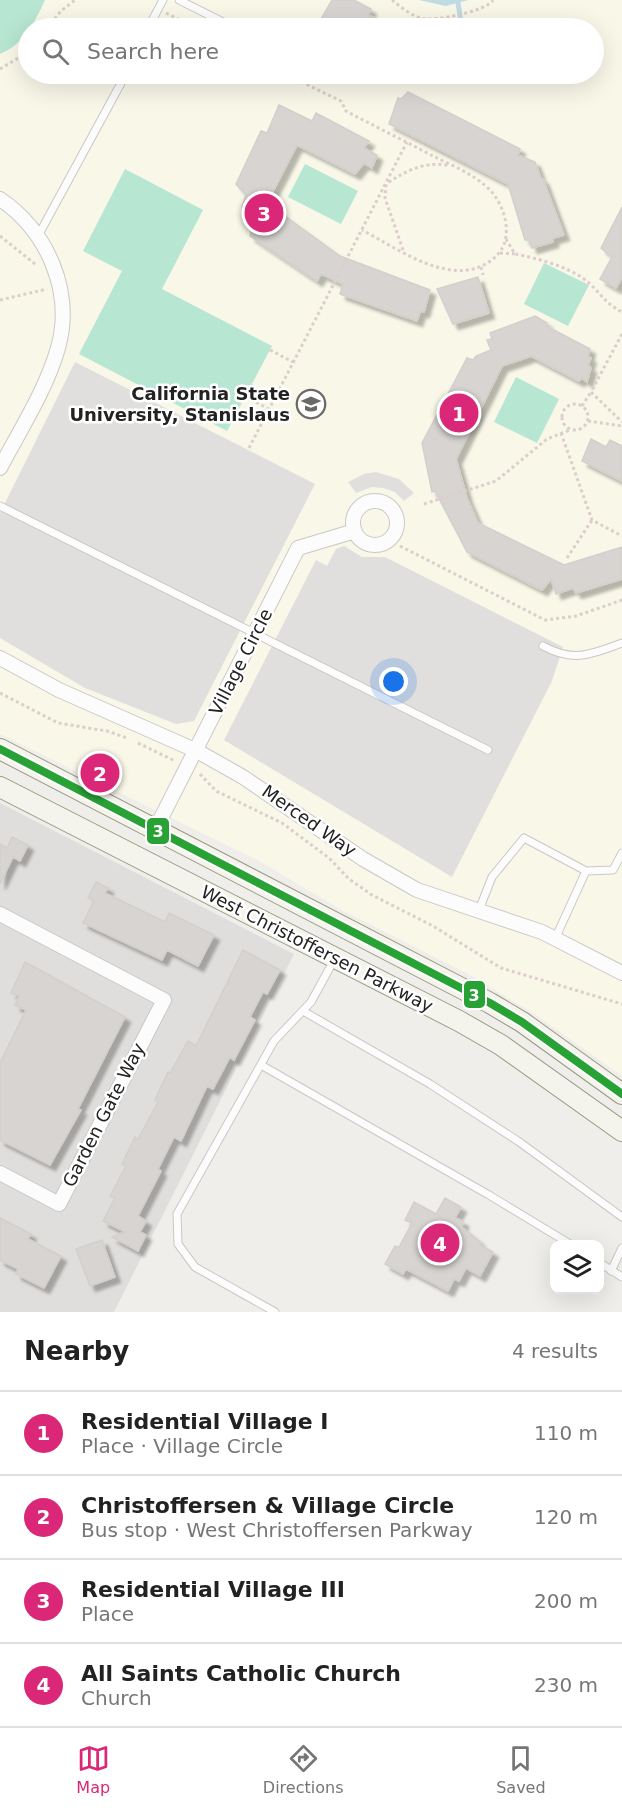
<!DOCTYPE html>
<html lang="en">
<head>
<meta charset="utf-8">
<style>
  body { margin:0; font-family:"DejaVu Sans",sans-serif; background:#f2f2f2; color:#222 }
  .controls { position:absolute; right:18px; bottom:18px; display:grid; overflow:hidden; border-radius:12px; box-shadow:0 6px 24px #0002 }
  .controls button { width:54px; height:54px; display:grid; place-items:center; padding:0; border:0; border-bottom:2px solid #e0e0e0; background:#fff; color:#222; font:30px sans-serif }
  .you { position:absolute; left:394px; top:682px; width:21px; height:21px; margin:-15px; border:4px solid #fff; border-radius:50%; background:#1a73e8; box-shadow:0 0 0 9px #1a73e833 }
  .badge { display:grid; place-items:center; width:39px; height:39px; border-radius:50%; background:#db2777; color:#fff; font-size:20px; font-weight:700 }
  .pin { position:absolute; translate:-50% -50%; border:3px solid #fff; box-shadow:0 2px 6px #0006 }
  .list { margin:0; padding:0; list-style:none }
  h2 { display:flex; justify-content:space-between; align-items:center; height:78px; margin:0; padding:0 24px; font-size:26px }
  h2 small { font-size:20px; font-weight:400; color:#767676 }
  .list li { display:grid; grid-template-columns:39px 1fr auto; gap:18px; align-items:center; box-sizing:border-box; height:84px; padding:0 24px; border-top:2px solid #e0e0e0 }
  .list b { display:block; font-size:22px; white-space:nowrap }
  .list p { margin:0; font-size:20px; white-space:nowrap; color:#767676 }
  .list em { font-size:20px; font-style:normal; color:#767676 }
  .icon { flex:none; width:33px; height:33px; fill:none; stroke:currentColor; stroke-width:2; stroke-linecap:round; stroke-linejoin:round }
  .map { position:relative; flex:none; width:622px; height:1312px; overflow:hidden }
  .search { position:absolute; background:#fff; box-shadow:0 6px 24px #0002; left:18px; right:18px; top:18px; height:66px; display:flex; align-items:center; gap:15px; box-sizing:border-box; padding:0 21px; border-radius:33px; color:#767676; font-size:22px }
  .sheet { height:414px; background:#fff }
  nav { display:flex; justify-content:space-around; align-items:center; box-sizing:border-box; height:84px; border-top:2px solid #e0e0e0; background:#fff; font-size:16px; color:#767676 }
  nav a { display:grid; justify-items:center; gap:3px }
  nav .on { color:#db2777 }
  .map>svg:first-child { display:block }
  .residential { fill:#dfdedc }
  .education { fill:#f8f7e8; fill-rule:evenodd }
  .pitch { fill:#b7e6d2 }
  .parking { fill:#e0dfde }
  .water { fill:#bfdbe3 }
  .lines { fill:none; stroke-linecap:round; stroke-linejoin:round }
  .stream { stroke:#bfdbe3; stroke-width:5 }
  .building { fill:#d7d4d2; stroke:#d3d0cc; stroke-width:1.5; filter:url(#shadow) }
  .lane-casing { stroke:#c9c8c7; stroke-width:9 }
  .street-casing { stroke:#c9c8c7; stroke-width:16 }
  .secondary-casing { stroke:#999a82; stroke-width:22 }
  .path { stroke:#dccecd; stroke-width:3; stroke-dasharray:3 3; stroke-linecap:butt }
  .lane { stroke:#fdfcfc; stroke-width:7 }
  .street { stroke:#fdfcfc; stroke-width:14 }
  .secondary { stroke:#f4f4ed; stroke-width:20 }
  .bus-1-casing { stroke:#fff; stroke-width:12 }
  .bus-1 { stroke:#29a235; stroke-width:8 }
  .labels { text-anchor:middle; stroke-width:5; stroke-linejoin:round; paint-order:stroke }
  .poi-label { font-size:18px; font-weight:bold; fill:#222; stroke:#fff; text-anchor:end }
  .street-label { font-size:18px; fill:#222; stroke:#fff }
  .line-badge { stroke:#fff; stroke-width:2 }
  .badge-label { font-size:16px; text-anchor:middle; font-weight:bold; fill:#fff }
</style>
</head>
<body>
<div class="map">
<svg width="622" height="1312" viewBox="0 0 622 1312">
  <defs>
    <filter id="shadow"><feDropShadow dx="5.5" dy="5.5" stdDeviation="1.5" flood-color="#0004"/></filter>
  </defs>
  <rect width="100%" height="100%" fill="#f0eeeb"/>
  <!-- residential -->
  <path class="residential" d="M0 803 294 954 114 1312H0Z"/>
  <!-- education -->
  <path class="education" d="M0 0H622V1076L536 1015 472 976 338 908 261 862 0 734ZM28 28H594V74H28Z"/>
  <!-- pitch -->
  <path class="pitch" d="M0 0H45C35 22 24 44 0 54Z
    M305 164 358 191 341 224 288 197Z
    M125 169 203 210 162 289 272 346 227 431 79 354 122 271 83 251Z
    M544 263 589 285 568 326 524 304Z
    M516 377 559 399 537 443 494 422Z"/>
  <!-- parking -->
  <path class="parking" d="M75 362 315 484 194 721 176 724 85 688 0 638V513Z
    M376 472 399 479 414 493 404 501 395 492 383 488 372 487 356 493 348 482 364 474Z
    M344 546 362 557H385L563 647 552 681 452 877 224 740 316 560 327 566 336 549Z"/>
  <!-- water -->
  <path class="water" d="M419 0H468L446 6Z"/>
  <g class="lines">
    <!-- stream -->
    <path class="stream" d="M458 3 462 28"/>
  </g>
  <!-- building -->
  <path class="building" d="M332 0H354L371 9 368 15 375 18 370 28H316Z
    M408 92 520 149 518 155 535 162 541 179H543L564 235 553 238V242L532 248 529 240H525L508 184 389 124 398 98 401 99Z
    M279 105 312 121 316 113 369 141 364 148 377 155 372 168 364 163 355 174 297 145 267 203 340 256 430 290 424 312H420L417 321 340 294 343 284 321 274 317 281 250 236 255 219 242 207 246 195 236 184 261 131 267 133Z
    M622 207V277L616 288 600 279 612 257 601 248Z
    M478 277 489 313 453 324 437 289Z
    M535 316 547 323 546 326 590 349 588 356 591 358 588 365 591 368 587 382 582 378 579 381 531 356 502 366 456 459 467 498 478 523 564 565 622 547V579L576 593 573 588 556 594 551 579 542 590 467 552 435 491 432 492 422 443 467 358 473 360 476 356 491 350 487 340 492 339 490 333Z
    M591 439 606 447 610 440 622 446V481L582 461Z
    M12 837 28 845 20 861 13 857 0 884V844L7 848Z
    M96 882 108 888 105 893 165 922 169 913 214 935 198 966 167 950 162 960 83 923 94 901 88 898Z
    M243 950 280 970 267 994 263 992 250 1017 255 1020 234 1060 230 1057 213 1089 207 1086 181 1141 174 1137 158 1169 161 1171 138 1216 146 1221 140 1232 146 1235 138 1251 112 1237 125 1232 103 1221 115 1198 110 1196 126 1166 122 1164 135 1137 138 1139 158 1102 155 1100 168 1072 170 1073 188 1041 196 1046Z
    M25 962 125 1017 78 1109 81 1110 50 1165 0 1140V1063L26 1010 15 1005 19 996 11 993Z
    M445 1198 461 1207 455 1218 463 1221 462 1227 479 1241 480 1245 493 1252 480 1276 466 1268 459 1281 454 1279 448 1291 406 1269 403 1274 385 1264 395 1246 399 1247 412 1223 405 1220 414 1202 436 1214Z
    M0 1218 31 1234 28 1239 61 1256 44 1288 16 1274 18 1269 0 1260Z
    M102 1240 115 1277 90 1286 76 1249Z"/>
  <g class="lines">
    <!-- lane casing -->
    <g class="lane-casing">
      <path id="lane" d="M179 0 235 28
        M148 28 163 0
        M38 236 126 74
        M0 506 488 750
        M543 646C574 663 591 654 622 643
        M479 910 492 877 524 838 586 871 613 870 622 853
        M555 939 586 871
        M303 1011 430 1084 518 1141 622 1217
        M261 1065 489 1195 570 1244
        M600 1263 622 1277
        M611 1271 622 1248
        M275 1312 195 1267 178 1244 177 1214 274 1041 311 1002 334 960"/>
    </g>
    <!-- street casing -->
    <g class="street-casing">
      <path id="street" d="M0 199C47 231 74 291 58 348 46 390 20 430 0 468
        M353 523a22 22 0 1 1 44 0a22 22 0 1 1-44 0Z
        M0 658 59 690 197 751 243 777 363 859 417 890 542 932 622 973
        M156 828 298 548 355 531
        M0 914 164 1000 59 1204 0 1173"/>
    </g>
    <!-- secondary casing -->
    <g class="secondary-casing">
      <path id="secondary" d="M0 749 490 1003 522 1022 622 1094
        M0 787 459 1021 501 1045 622 1131"/>
    </g>
    <!-- path -->
    <path class="path" d="M392 0C401 7 410 15 421 18 434 22 487 11 493 0
      M166 13 196 28
      M47 28 61 11 75 0
      M0 69 28 52
      M285 74 341 101 346 111C374 126 403 140 431 155 451 165 474 174 490 190 501 202 508 220 506 236 505 246 500 253 493 259 454 291 397 248 362 230
      M0 236 35 264
      M506 239 515 254C537 258 574 268 590 284 603 296 605 303 622 312
      M403 250 385 198 386 184C407 170 423 162 448 165
      M500 253 515 254
      M481 267 483 275
      M0 300 47 289
      M622 334 591 392 622 422
      M270 350 293 362
      M251 385 253 387 248 398 269 409
      M562 417a13 13 0 1 1 26 0a13 13 0 1 1-26 0Z
      M582 406 591 392
      M588 421 622 426
      M561 433 592 520 622 536
      M249 448 407 142
      M424 504 496 481 547 439 570 430
      M400 546 545 620 576 616 622 600
      M567 558 592 520
      M0 693 58 723 107 731 127 738
      M138 743 175 761
      M200 774 216 791 282 823 329 858 349 879 372 895 433 926 501 968 622 1004"/>
    <!-- lane -->
    <use href="#lane" class="lane"/>
    <!-- street -->
    <use href="#street" class="street"/>
    <!-- secondary -->
    <use href="#secondary" class="secondary"/>
    <!-- bus-1 casing -->
    <g class="bus-1-casing">
      <path id="bus-1" d="M0 749 490 1003 522 1022 622 1094"/>
    </g>
    <!-- bus-1 -->
    <use href="#bus-1" class="bus-1"/>
  </g>
  <!-- icons -->
  <defs>
    <g id="university-ring" transform="scale(1.5)"><circle r="9.5" fill="#fff" stroke="#6a6968" stroke-width="1.5"/><path d="M0-5L7-2L0 1L-7-2ZM-4 1L0 2.5L4 1V4Q0 6-4 4Z" fill="#6a6968"/></g>
  </defs>
  <g fill-rule="evenodd">
    <use href="#university-ring" x="311" y="404"/>
  </g>
  <g class="labels">
    <!-- poi labels -->
    <g class="poi-label">
      <text x="290" y="400">California State<tspan x="290" dy="21">University, Stanislaus</tspan></text>
    </g>
    <!-- street labels -->
    <g class="street-label">
      <text transform="translate(241 662) rotate(-63)" y="6">Village Circle</text>
      <text transform="translate(309 821) rotate(35)" y="6">Merced Way</text>
      <text transform="translate(317 949) rotate(27)" y="6">West Christoffersen Parkway</text>
      <text transform="translate(104 1115) rotate(-63)" y="6">Garden Gate Way</text>
    </g>
  </g>
  <g class="line-badge">
    <rect x="146" y="817" width="24" height="28" rx="6" fill="#29a235"/>
    <rect x="463" y="980" width="23" height="29" rx="6" fill="#29a235"/>
  </g>
  <g class="badge-label">
    <text x="158" y="837">3</text>
    <text x="474" y="1001">3</text>
  </g>
</svg>
<div class="controls">
<button><svg class="icon" aria-label="layers" viewBox="0 0 24 24"><path d="M12 4l9 5-9 5-9-5zM3 14l9 5 9-5"/></svg></button>
</div>
<div class="you"></div>
<div class="pin badge" style="left:459px;top:413px">1</div>
<div class="pin badge" style="left:100px;top:773px">2</div>
<div class="pin badge" style="left:264px;top:213px">3</div>
<div class="pin badge" style="left:440px;top:1243px">4</div>
<div class="search"><svg class="icon" aria-label="search" viewBox="0 0 24 24"><circle cx="10" cy="10" r="6"/><path d="M15 15l6 6"/></svg>Search here</div>
</div>
<section class="sheet">
<h2>Nearby<small>4 results</small></h2>
<ul class="list">
<li><span class="badge">1</span><div><b>Residential Village I</b><p>Place · Village Circle</p></div><em>110 m</em></li>
<li><span class="badge">2</span><div><b>Christoffersen &amp; Village Circle</b><p>Bus stop · West Christoffersen Parkway</p></div><em>120 m</em></li>
<li><span class="badge">3</span><div><b>Residential Village III</b><p>Place</p></div><em>200 m</em></li>
<li><span class="badge">4</span><div><b>All Saints Catholic Church</b><p>Church</p></div><em>230 m</em></li>
</ul>
</section>
<nav>
<a class="on"><svg class="icon" aria-label="map" viewBox="0 0 24 24"><path d="M3 6l6-2 6 2 6-2v14l-6 2-6-2-6 2zM9 4v14M15 6v14"/></svg>Map</a>
<a><svg class="icon" aria-label="directions" viewBox="0 0 24 24"><path d="M12 3l9 9-9 9-9-9zM9 14v-3h6M13 9l2 2-2 2"/></svg>Directions</a>
<a><svg class="icon" aria-label="saved" viewBox="0 0 24 24"><path d="M7 4h10v16l-5-4-5 4z"/></svg>Saved</a>
</nav>
</body>
</html>
